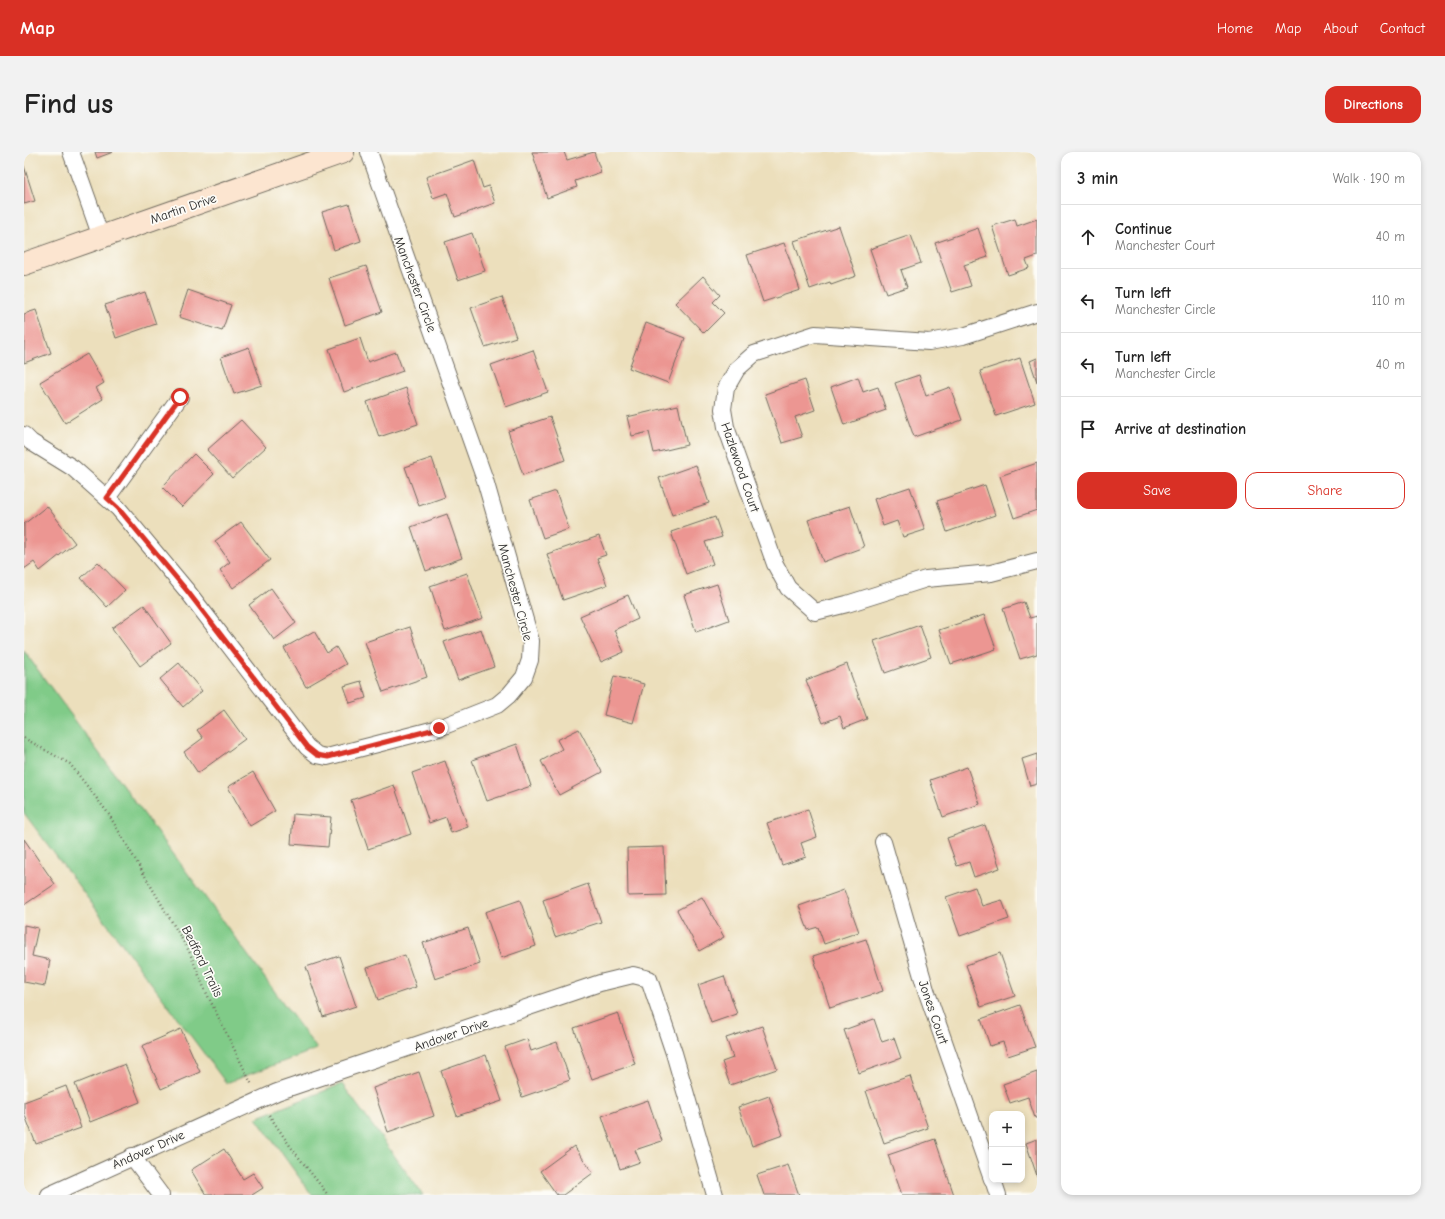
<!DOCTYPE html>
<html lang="en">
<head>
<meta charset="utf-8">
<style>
  body { margin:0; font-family:"Comic Neue",sans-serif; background:#f2f2f2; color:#222 }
  .controls { position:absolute; right:12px; bottom:12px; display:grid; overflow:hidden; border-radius:8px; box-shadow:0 2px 6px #0003 }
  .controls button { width:36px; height:36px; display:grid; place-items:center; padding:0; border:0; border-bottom:1px solid #e0e0e0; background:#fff; color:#222; font:20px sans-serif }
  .stop { position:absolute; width:12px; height:12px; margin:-9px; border:3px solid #d93025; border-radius:50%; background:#fff }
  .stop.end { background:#d93025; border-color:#fff; box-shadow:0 1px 4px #0008 }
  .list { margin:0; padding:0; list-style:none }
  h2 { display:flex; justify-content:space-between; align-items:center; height:52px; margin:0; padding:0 16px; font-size:17px }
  h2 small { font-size:13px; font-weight:400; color:#767676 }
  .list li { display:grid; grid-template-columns:26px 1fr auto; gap:12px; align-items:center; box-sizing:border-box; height:64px; padding:0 16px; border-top:1px solid #e0e0e0 }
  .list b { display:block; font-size:15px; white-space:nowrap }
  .list p { margin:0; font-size:13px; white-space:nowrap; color:#767676 }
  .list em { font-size:13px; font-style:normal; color:#767676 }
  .actions { display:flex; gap:8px; padding:12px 16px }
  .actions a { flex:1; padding:9px 0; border:1px solid #d93025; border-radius:12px; text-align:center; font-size:14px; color:#d93025 }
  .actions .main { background:#d93025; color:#fff }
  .icon { flex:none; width:22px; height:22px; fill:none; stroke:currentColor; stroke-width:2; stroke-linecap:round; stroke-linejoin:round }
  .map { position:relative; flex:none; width:1013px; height:1043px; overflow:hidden; border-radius:12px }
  header { display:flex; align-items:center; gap:24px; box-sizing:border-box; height:56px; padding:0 20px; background:#d93025; color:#fff }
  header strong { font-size:19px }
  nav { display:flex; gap:22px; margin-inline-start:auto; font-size:14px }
  .intro { display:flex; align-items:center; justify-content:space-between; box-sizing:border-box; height:96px; padding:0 24px }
  h1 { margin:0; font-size:28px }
  .button { padding:10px 18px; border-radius:12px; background:#d93025; color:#fff; font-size:14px; font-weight:700 }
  main { display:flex; gap:24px; padding:0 24px }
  aside { flex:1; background:#fff; border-radius:12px; box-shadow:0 2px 6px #0003 }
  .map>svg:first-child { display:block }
  .green { fill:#80cb88; stroke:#567b5a }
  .building { fill:#ec9692 }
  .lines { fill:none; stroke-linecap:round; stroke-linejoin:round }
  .street-casing { stroke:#6f6a5e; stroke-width:18 }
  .secondary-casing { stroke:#6f6a5e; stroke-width:24 }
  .path { stroke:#6f6a5e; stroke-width:2.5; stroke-dasharray:1 3; stroke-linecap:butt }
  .street { stroke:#fff; stroke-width:16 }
  .secondary { stroke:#fce5d0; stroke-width:22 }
  .route { stroke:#d93025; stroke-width:5 }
  .labels { text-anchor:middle; stroke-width:3.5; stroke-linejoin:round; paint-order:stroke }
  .street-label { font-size:13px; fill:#2b2b2b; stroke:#fdfcf7 }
</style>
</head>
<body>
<header>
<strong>Map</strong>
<nav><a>Home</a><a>Map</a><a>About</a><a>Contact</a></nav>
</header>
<div class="intro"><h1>Find us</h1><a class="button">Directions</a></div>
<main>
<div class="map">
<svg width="1013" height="1043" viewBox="0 0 1013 1043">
  <rect width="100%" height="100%" fill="#fdfcf7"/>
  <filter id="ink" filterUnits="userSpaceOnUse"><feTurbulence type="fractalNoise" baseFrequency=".025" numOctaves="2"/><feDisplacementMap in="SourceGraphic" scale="8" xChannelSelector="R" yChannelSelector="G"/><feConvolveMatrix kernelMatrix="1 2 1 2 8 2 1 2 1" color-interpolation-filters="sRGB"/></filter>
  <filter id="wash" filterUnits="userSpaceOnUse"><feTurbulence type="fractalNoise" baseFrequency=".012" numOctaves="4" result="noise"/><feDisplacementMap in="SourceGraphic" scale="16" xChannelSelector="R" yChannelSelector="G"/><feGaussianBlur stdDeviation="0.9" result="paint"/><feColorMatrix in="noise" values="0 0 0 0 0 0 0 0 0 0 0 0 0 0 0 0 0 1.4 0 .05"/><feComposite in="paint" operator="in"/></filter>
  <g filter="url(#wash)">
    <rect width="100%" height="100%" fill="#ecdfbc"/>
    <!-- green -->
    <path class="green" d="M0 499 293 897 202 931 0 661Z
      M318 932 399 1043H288L232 966Z"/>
    <g id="blocks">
      <!-- building -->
      <path class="building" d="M71 0H89L73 6Z
        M508 0H540L543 8 570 0 577 20 551 29 553 35 523 46Z
        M450 8 459 36 465 34 471 51 431 65 423 41 409 46 402 25Z
        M0 14 11 49 0 52Z
        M325 52 337 89 310 98 298 60Z
        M991 67 993 74 1013 67V104L1002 108 1005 116 984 123 968 74Z
        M815 74 832 124 807 133 806 130 786 137 770 89Z
        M954 76 964 105 940 113 947 134 928 140 911 91Z
        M448 81 461 119 434 128 421 90Z
        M887 83 897 111 877 118 883 135 862 142 846 97Z
        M760 91 776 138 739 150 723 103Z
        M342 114 358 160 321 173 305 126Z
        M679 124 696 143 689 150 700 161 680 181 651 151Z
        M164 138 207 153 198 179 155 165Z
        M121 140 132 172 92 186 81 153Z
        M478 145 492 185 461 195 447 156Z
        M12 158 27 201 0 211V162Z
        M622 171 661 186 644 231 605 216Z
        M336 186 344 210 372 200 379 219 320 240 305 197Z
        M225 195 238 233 210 242 197 205Z
        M509 198 524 240 482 255 467 213Z
        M63 202 80 231 72 236 79 247 41 271 16 230Z
        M996 206 1011 251 972 264 956 219Z
        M1013 206V230L1006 209Z
        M895 223 902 244 926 235 938 268 890 285 871 231Z
        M834 225 839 240 854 235 862 258 820 273 807 235Z
        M781 228 791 258 771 265 778 285 758 291 741 242Z
        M382 236 394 272 355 285 343 250Z
        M654 253 663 293 630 301 625 280 608 284 603 265Z
        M526 265 541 308 499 323 484 279Z
        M217 268 242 295 208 326 183 298Z
        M170 302 190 322 158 355 138 335Z
        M408 306 421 345 395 354 381 315Z
        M1013 311V358L990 366 976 324Z
        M672 313 685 351 648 363 635 326Z
        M961 333 971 363 923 380 913 349Z
        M886 335 901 378 879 385 873 369 859 374 850 347Z
        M532 339 545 377 519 386 506 348Z
        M23 354 51 391 16 419 10 410 0 417V372Z
        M826 354 840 395 799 410 784 368Z
        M423 362 438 406 402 419 387 375Z
        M691 365 698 385 681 390 689 412 662 422 647 380Z
        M217 370 246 408 209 436 196 418 206 410 191 389Z
        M575 384 582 403 573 406 583 433 539 448 523 402Z
        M74 410 101 438 83 455 57 426Z
        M443 421 459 466 421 479 406 434Z
        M693 432 705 468 672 480 660 443Z
        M247 436 272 471 250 488 225 453Z
        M604 443 614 467 590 478 600 500 577 510 556 464Z
        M1000 450 1006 466 1013 464V502L996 507 979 457Z
        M120 453 147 491 116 514 88 476Z
        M960 463 972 497 927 512 915 478Z
        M896 473 907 505 861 521 850 489Z
        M386 475 403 525 359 540 341 490Z
        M457 477 470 515 434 528 420 490Z
        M290 479 303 501 312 495 322 512 282 535 260 496Z
        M155 511 178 539 159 555 136 527Z
        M823 512 843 567 820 576 816 564 799 571 782 528Z
        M590 524 620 532 609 571 580 563Z
        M337 529 342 546 326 551 320 534Z
        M200 558 221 587 174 621 160 600 179 586 173 578Z
        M555 577 578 620 535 643 517 609 538 597 533 588Z
        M493 592 507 634 463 649 448 608Z
        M1013 602V632L1006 634 998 607Z
        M421 609 444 675 427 681 422 665 405 671 388 621Z
        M943 615 956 652 919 665 906 628Z
        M229 620 251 659 226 674 204 635Z
        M370 633 387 682 344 697 327 648Z
        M784 657 793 685 777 691 782 705 758 713 743 671Z
        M269 662 307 665 304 695 267 692Z
        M961 673 976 716 950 725 945 710 933 714 923 686Z
        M0 687 31 732 0 753Z
        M640 695 642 743 604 744 603 696Z
        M564 732 577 770 531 785 519 748Z
        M951 735 958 754 978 748 985 767 936 784 922 745Z
        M820 738 835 780 800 792 794 775 784 778 775 754Z
        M678 745 700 785 675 799 653 758Z
        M496 748 512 794 477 806 461 760Z
        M0 773 14 776 8 804 26 808 21 834 0 830Z
        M444 776 456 812 411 827 399 791Z
        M842 787 859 839 806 856 789 804Z
        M976 801 991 844 957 855 942 813Z
        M381 803 392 835 354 848 343 816Z
        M315 804 332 854 299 865 282 815Z
        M700 824 713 862 687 871 674 833Z
        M996 853 1011 895 984 904 979 890 966 894 957 867Z
        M594 861 611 912 568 927 550 876Z
        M850 867 858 890 870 886 877 906 835 921 820 878Z
        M738 874 753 917 706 933 698 910 709 906 702 886Z
        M157 877 176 920 137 937 118 894Z
        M503 887 507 899 533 890 546 928 498 945 481 895Z
        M462 903 478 949 433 964 417 919Z
        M101 912 116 950 66 970 51 932Z
        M395 920 410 964 364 980 349 936Z
        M1013 920V966H1011L1004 945 986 951 979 932Z
        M886 924 904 976 860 991 842 939Z
        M42 934 57 976 12 992 0 961V950Z
        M745 944 759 983 728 994 714 955Z
        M624 948 638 989 611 998 616 1010 596 1017 578 964Z
        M911 987 930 1043H878L864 1003Z
        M1013 987V1024L1002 991Z
        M550 994 569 1021 539 1043H533L516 1019Z
        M200 997 219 1027 229 1021 239 1036 228 1043H182L167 1018Z
        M764 1013 775 1043H740L733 1023Z"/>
    </g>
  </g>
  <g filter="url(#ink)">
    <use href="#blocks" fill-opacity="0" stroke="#6f6a5e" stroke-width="1"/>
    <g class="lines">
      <!-- street casing -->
      <g class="street-casing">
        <path id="street" d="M47 0 77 85
          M1013 160 939 184 905 190 791 182 730 202 713 217 702 236 699 257 702 275 751 412 764 436 791 460 823 452 902 427 967 421 1013 409
          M0 283 7 290 49 316 94 356 164 440 283 595 293 603 303 605 415 576 473 553 485 543 500 525 506 508 507 489 461 328 345 0
          M83 346 156 245
          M859 690 902 838 968 1027
          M108 1004 137 1043
          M969 1028 974 1043
          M25 1043 253 940 576 831 609 823 625 827 650 901 691 1043"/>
      </g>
      <!-- secondary casing -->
      <g class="secondary-casing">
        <path id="secondary" d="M0 112 319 0"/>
      </g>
      <!-- path -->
      <path class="path" d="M0 586 46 612 84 661 165 799 181 838 228 933
        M245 963 266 994 304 1043"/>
      <!-- street -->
      <use href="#street" class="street"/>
      <!-- secondary -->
      <use href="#secondary" class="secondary"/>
    </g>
  </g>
  <g class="lines" filter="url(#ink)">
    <!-- route -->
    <path class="route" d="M156 245 83 346 94 356 164 440 283 595 293 603 304 605 415 576"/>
  </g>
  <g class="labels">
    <!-- street labels -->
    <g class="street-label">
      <text transform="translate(159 56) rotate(-19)" y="5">Martin Drive</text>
      <text transform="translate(392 132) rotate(70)" y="5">Manchester Circle</text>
      <text transform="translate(717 315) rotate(71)" y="5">Hazlewood Court</text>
      <text transform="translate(492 440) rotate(75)" y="5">Manchester Circle</text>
      <text transform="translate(179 809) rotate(64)" y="5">Bedford Trails</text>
      <text transform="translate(910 860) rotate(71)" y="5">Jones Court</text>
      <text transform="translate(427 882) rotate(-19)" y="5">Andover Drive</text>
      <text transform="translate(124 997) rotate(-24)" y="5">Andover Drive</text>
    </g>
  </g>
</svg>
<div class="controls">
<button>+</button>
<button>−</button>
</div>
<div class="stop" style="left:156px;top:245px"></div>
<div class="stop end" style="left:415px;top:576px"></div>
</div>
<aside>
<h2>3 min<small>Walk · 190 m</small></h2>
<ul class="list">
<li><svg class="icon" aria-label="ahead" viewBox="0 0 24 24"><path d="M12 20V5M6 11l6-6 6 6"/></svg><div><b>Continue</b><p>Manchester Court</p></div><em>40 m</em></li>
<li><svg class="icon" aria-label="left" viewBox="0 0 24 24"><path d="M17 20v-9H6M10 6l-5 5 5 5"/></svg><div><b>Turn left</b><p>Manchester Circle</p></div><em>110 m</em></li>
<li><svg class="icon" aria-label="left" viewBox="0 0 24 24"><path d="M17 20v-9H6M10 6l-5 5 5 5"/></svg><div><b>Turn left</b><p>Manchester Circle</p></div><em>40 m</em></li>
<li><svg class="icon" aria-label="arrive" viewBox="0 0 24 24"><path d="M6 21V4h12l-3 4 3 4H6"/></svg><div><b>Arrive at destination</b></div></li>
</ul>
<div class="actions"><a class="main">Save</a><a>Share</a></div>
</aside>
</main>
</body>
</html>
